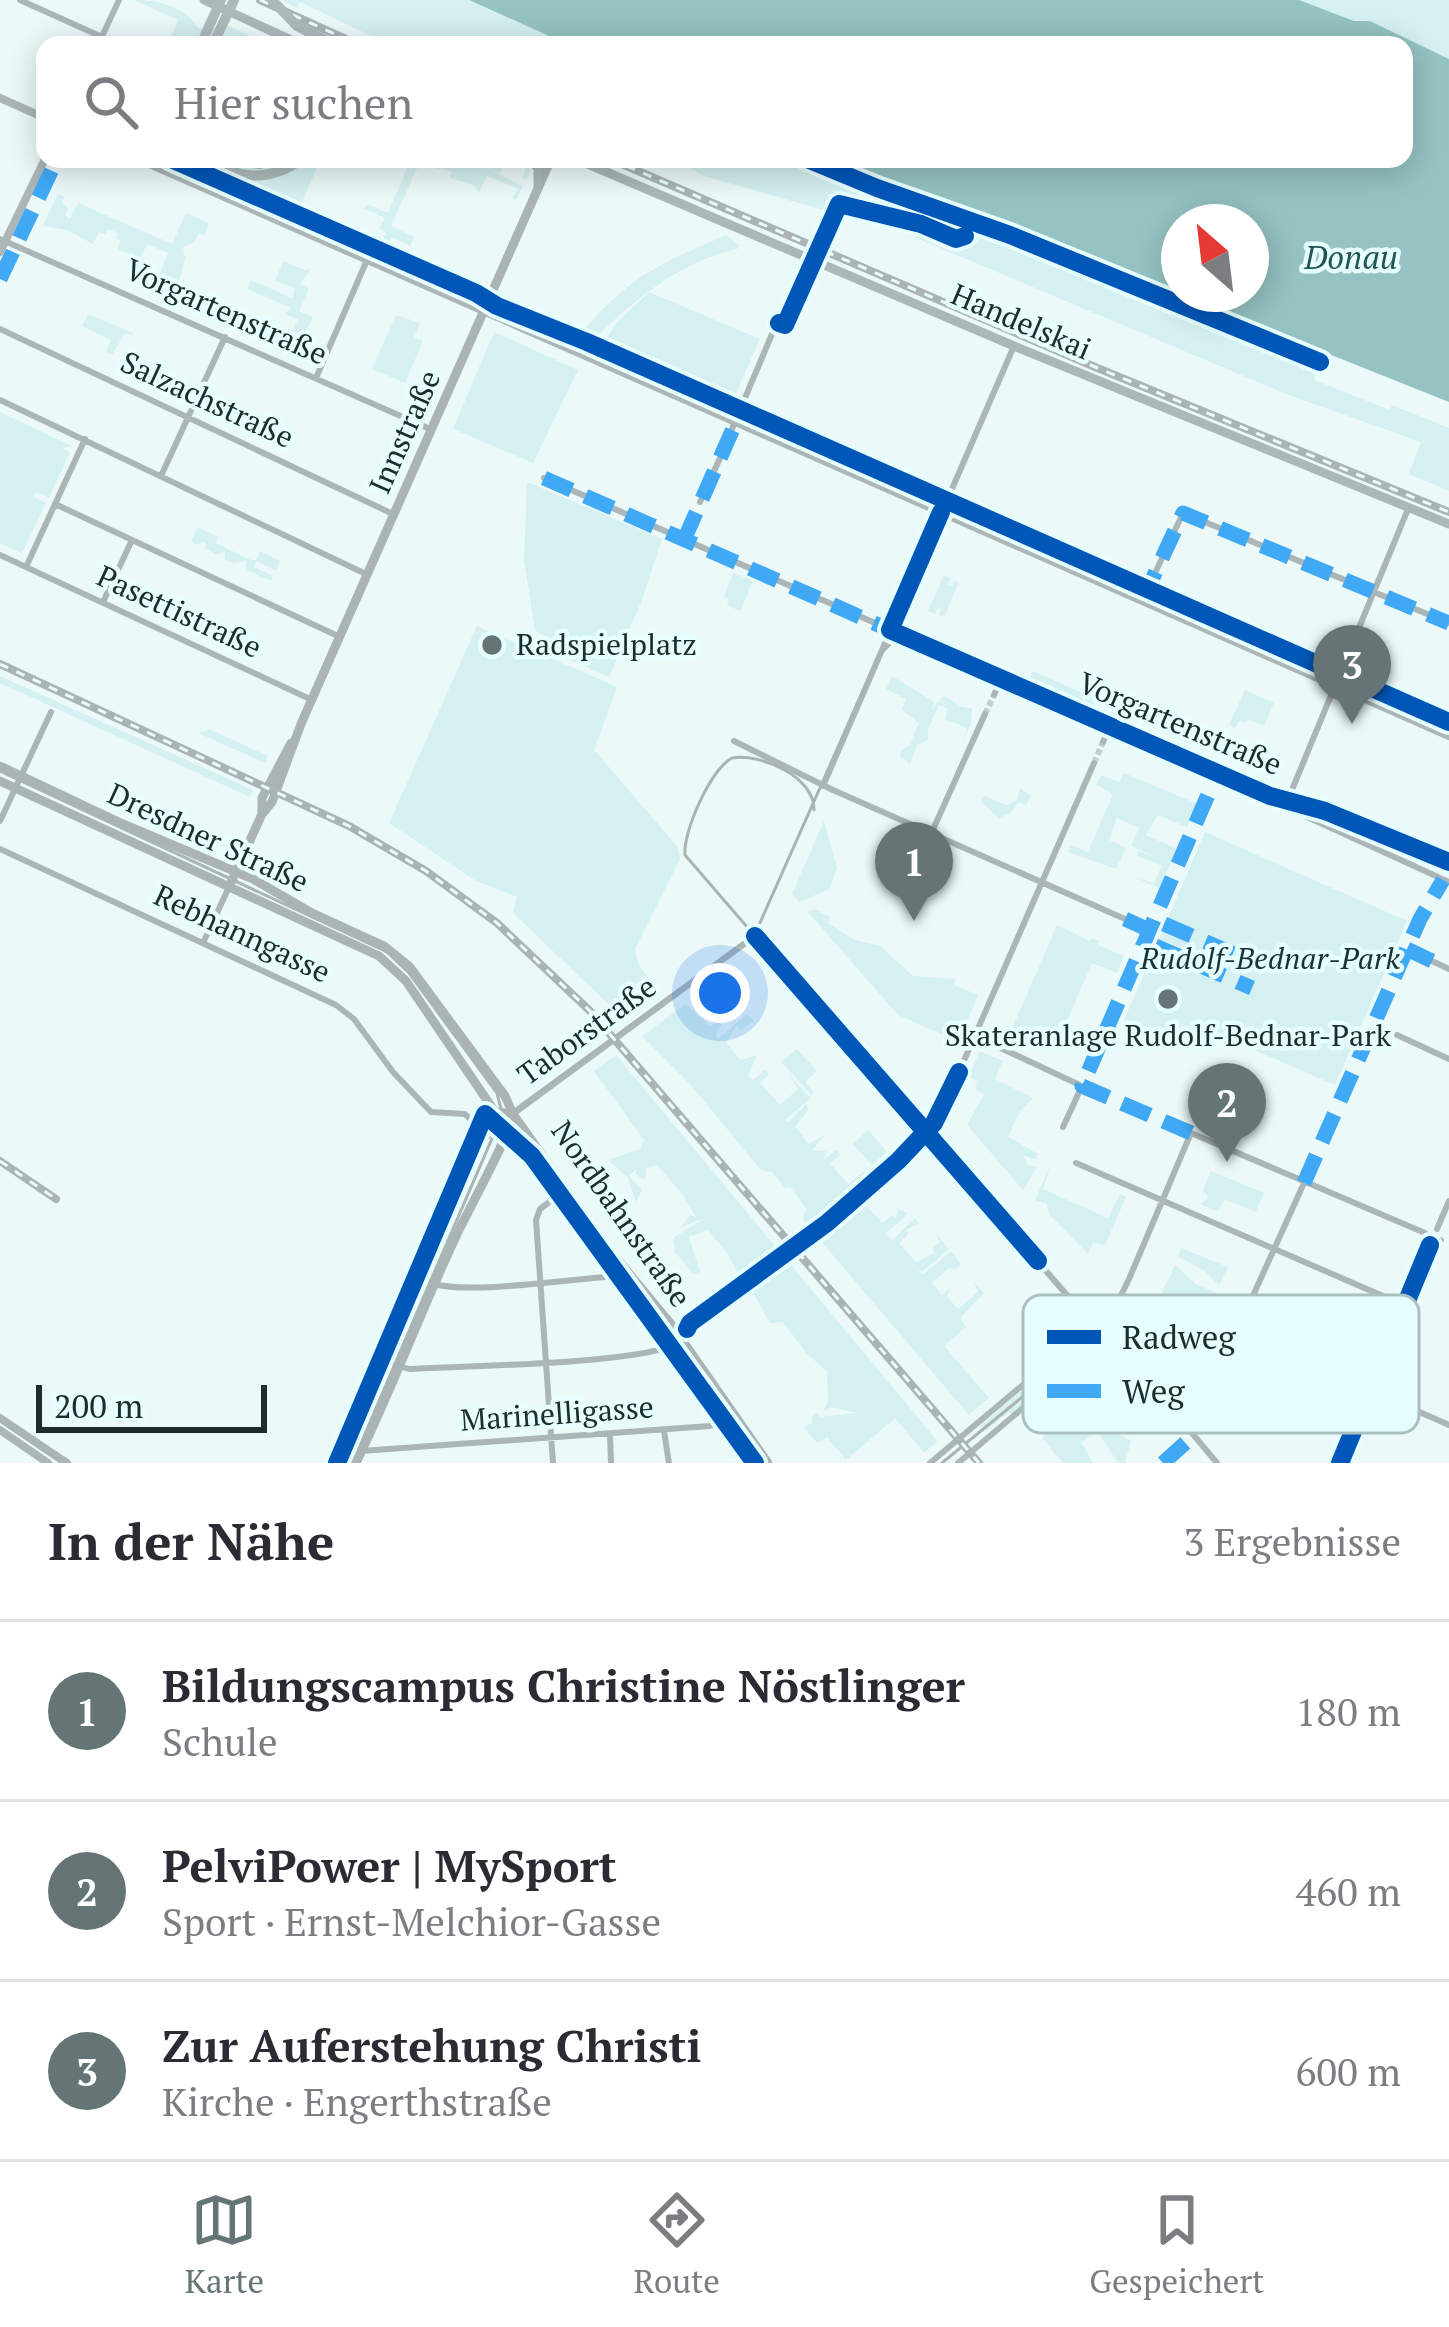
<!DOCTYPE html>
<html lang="de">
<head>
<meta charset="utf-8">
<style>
  body { margin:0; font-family:"PT Serif",serif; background:#f7f7f7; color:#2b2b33 }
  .compass { position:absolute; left:1161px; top:204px; width:108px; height:108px; border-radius:50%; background:#fff; box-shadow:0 6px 30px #0003; rotate:332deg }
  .scale { position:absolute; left:36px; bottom:30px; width:231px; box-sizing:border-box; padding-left:12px; border:6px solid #1d2d2d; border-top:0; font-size:33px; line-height:42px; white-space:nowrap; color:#1d2d2d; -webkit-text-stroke:9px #e6fffe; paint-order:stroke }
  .you { position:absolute; left:720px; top:993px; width:42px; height:42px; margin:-30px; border:9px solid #fff; border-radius:50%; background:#1a73e8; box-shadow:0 0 0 18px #1a73e833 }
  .badge { display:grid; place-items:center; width:78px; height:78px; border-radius:50%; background:#657474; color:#fff; font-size:39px; font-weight:700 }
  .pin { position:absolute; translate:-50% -99px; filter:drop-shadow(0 3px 6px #0008) }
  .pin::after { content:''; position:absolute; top:63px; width:42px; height:36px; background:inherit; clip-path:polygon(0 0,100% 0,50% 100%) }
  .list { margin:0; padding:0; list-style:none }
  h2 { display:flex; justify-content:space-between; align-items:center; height:156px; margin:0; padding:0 48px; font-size:51px }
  h2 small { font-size:39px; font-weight:400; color:#7c7c81 }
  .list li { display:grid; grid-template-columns:78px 1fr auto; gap:36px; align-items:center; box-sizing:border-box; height:180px; padding:0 48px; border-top:3px solid #e1e1e2 }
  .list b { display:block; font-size:45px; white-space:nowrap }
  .list p { margin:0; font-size:39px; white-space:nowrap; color:#7c7c81 }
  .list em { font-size:39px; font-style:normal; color:#7c7c81 }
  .icon { flex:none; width:66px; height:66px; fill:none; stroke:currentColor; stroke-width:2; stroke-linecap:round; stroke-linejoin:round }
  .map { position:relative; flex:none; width:1449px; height:1463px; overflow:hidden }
  .search { position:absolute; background:#fff; box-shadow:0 6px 30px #0003; left:36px; right:36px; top:36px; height:132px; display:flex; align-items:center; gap:30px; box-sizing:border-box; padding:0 42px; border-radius:24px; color:#7c7c81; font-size:45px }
  .sheet { height:696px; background:#fff }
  nav { display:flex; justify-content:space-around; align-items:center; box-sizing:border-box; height:168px; border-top:3px solid #e1e1e2; background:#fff; font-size:33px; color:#7c7c81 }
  nav a { display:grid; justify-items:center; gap:6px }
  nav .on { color:#657474 }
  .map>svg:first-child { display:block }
  .green { fill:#d4f0f0 }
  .water { fill:#95c2c2; fill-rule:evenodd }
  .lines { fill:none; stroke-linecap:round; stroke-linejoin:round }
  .minor-tunnel { stroke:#c3d0d0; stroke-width:6; stroke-dasharray:6 3; stroke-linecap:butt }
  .minor { stroke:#acb6b6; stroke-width:6 }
  .tertiary { stroke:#acb6b6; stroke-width:8 }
  .secondary { stroke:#aab4b4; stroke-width:9 }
  .primary { stroke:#abb8b8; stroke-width:9 }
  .trunk { stroke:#aebaba; stroke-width:10 }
  .tram { stroke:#abb4b4; stroke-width:3 }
  .rail-casing { stroke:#abb4b4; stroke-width:8 }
  .rail { stroke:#e6fffe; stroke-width:3; stroke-dasharray:9; stroke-linecap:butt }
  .trunk-bridge { stroke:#aebaba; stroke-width:10 }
  .quiet { stroke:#3fa9f5; stroke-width:15; stroke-dasharray:30 15; stroke-linecap:butt }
  .cycleway-casing { stroke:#e6fffe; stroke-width:26 }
  .cycleway { stroke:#0057b8; stroke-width:18 }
  .poi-dot { fill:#657474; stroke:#e6fffe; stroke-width:4.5 }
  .labels { text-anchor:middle; stroke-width:9; stroke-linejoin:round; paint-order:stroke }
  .street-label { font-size:30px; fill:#1d2d2d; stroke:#e6fffe }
  .poi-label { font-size:30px; fill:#1d2d2d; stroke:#e6fffe; text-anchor:start }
  .park-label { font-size:30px; font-style:italic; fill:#173535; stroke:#e6fffe }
  .water-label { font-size:33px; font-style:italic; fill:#215555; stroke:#e6fffe }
  .key { fill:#e6fffe; stroke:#aac0bf; stroke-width:3 }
  .key-label { font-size:33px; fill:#1d2d2d }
</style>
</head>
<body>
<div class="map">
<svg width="1449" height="1463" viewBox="0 0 1449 1463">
  <rect width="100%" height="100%" fill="#ecf9f9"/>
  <!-- green -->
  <path class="green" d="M134 0C158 0 184 6 198 28L229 26 270 45H167L178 20Z
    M281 0H468L569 45H390L300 2 297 8Z
    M1299 0H1449V59L1370 21H1354Z
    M179 159H321L298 211Z
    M411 159H455L484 169 488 159H514L531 170 526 180 522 178 526 168 507 159 500 173 489 169 523 186 516 200 512 198 518 189 487 176 479 193 474 185 450 178 452 172 419 164 391 226 414 237 410 246 392 237 386 250 380 247 386 233 379 228 385 218 364 208 367 204 388 213Z
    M673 159H826L1013 228 1322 354 1314 380 1390 410 1392 405 1449 428V491L1409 474 1421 442 1286 394 905 233 704 176Z
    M58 194 65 197 62 202 68 208 65 215 70 218 78 203 172 244 186 213 209 223 204 235 199 233 195 241 183 247 185 258 179 282 160 273 168 253 147 244 140 259 118 249 121 241 116 238 118 233 108 229 105 234 99 232 93 244 67 230 43 226Z
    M726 235 739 245 737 249C677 263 636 299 593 340L580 334C630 276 659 264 726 235Z
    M283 261 305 270 311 269 300 284 309 289 299 311 313 317 304 337 293 331 298 319 285 314 291 308 247 289 251 280 292 298 295 289 275 280Z
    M649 292 760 339 732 402 601 344 619 321Z
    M88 314 133 333 132 335 125 333 112 355 106 352 111 340 82 326Z
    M396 315 420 323 414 337 423 341 405 383 372 369Z
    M494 332 578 370 533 463 453 429Z
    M0 412 72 446 62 448 70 452 49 498 36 492 33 496 46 503 22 553 0 543Z
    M527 482 662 539 642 600 609 677 548 650 544 636 535 630 524 560Z
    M198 527 218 537 216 543 251 560H256L260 551 280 561 276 570 256 561 254 567 273 576 271 581 247 570 246 560 234 563 225 559V551L217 555 205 548V541L198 545 191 542Z
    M733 573 753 581 740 611 727 605 729 599 724 597Z
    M944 575 950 578 948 585 952 586 954 580 959 582 944 617 939 615 941 609 937 608 935 614 928 611Z
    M477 626 617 687 594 750 677 846 680 859 635 949 639 966 661 993 624 1019 513 913 517 897 476 881 389 823Z
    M1033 671 1098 700 1095 707 1030 679Z
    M0 676 253 790 250 797 0 683Z
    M892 676 934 702 932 710 938 701 947 705 939 700 945 696 962 707 972 708 971 723 965 721 971 724 963 741 967 728 945 719 948 709 939 705 928 729V740L917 745 910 764 900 757 901 750 910 745 919 723 902 710 906 699 886 689Z
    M1245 690 1274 703 1264 726 1248 719 1246 723 1239 721 1235 728 1229 725Z
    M209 729 268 756 265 763 198 733Z
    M1124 773 1198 804 1187 827 1158 815 1146 835 1177 849 1159 888 1134 877 1154 883 1162 866 1137 855 1139 851 1158 858 1131 846 1139 828 1117 818 1109 840 1126 848 1116 869 1068 852 1070 845 1088 852 1113 794 1096 785 1101 775 1119 782Z
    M1020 788 1031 796 1026 805 1018 802 1011 813 999 818 981 802 984 796 1007 805 1017 800Z
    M824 821 837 868 829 889 800 902 792 894Z
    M1205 832 1407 921 1335 1085 1199 1026 1188 1048 1173 1042 1181 1018 1170 1041 1124 1020Z
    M814 909 830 917 828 923 855 940 880 946 913 976 956 979 954 985 978 995 959 1042 898 1015 807 911Z
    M1057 925 1090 941 1092 938 1099 941 1098 945 1124 956 1117 973 1092 963 1062 1032 1038 1026 1030 1046 1008 1038Z
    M686 1004 710 1026 718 1020 722 1025 716 1031 717 1040 747 1014 754 1021 740 1030 736 1026 726 1043 741 1060 757 1055 748 1076 753 1080 765 1070 769 1074 760 1083 780 1105 798 1089 787 1072 810 1098 786 1120 789 1122 806 1104 809 1109 795 1127 809 1144 825 1135 812 1150 826 1151 823 1161 836 1150 840 1155 830 1163 848 1184 869 1168 848 1190 872 1171 849 1191 852 1194 870 1182 854 1196 856 1200 882 1182 864 1202 882 1223 892 1215 895 1218 899 1209 908 1214 886 1233 892 1241 915 1218 919 1223 906 1230 909 1234 899 1243 916 1262 935 1253 932 1249 940 1242 936 1234 949 1249 922 1272 917 1269 923 1275 951 1251 961 1264 954 1270 950 1267 932 1283 942 1295 950 1289 947 1296 958 1309 978 1292 974 1282 984 1293 960 1318 966 1327 944 1346 989 1398 969 1415 802 1219 807 1210 790 1187 785 1188 772 1172 761 1170 691 1085 642 1036Z
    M797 1049 817 1071 805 1082 814 1092 811 1095 782 1062Z
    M980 1051 1003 1061 995 1079 1033 1098 1020 1111 1008 1137 1038 1154 1036 1160 1023 1155 1027 1164 1036 1168 1023 1190 967 1125 984 1094 975 1089 977 1081 968 1077Z
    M616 1055 929 1431 937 1442 924 1453 895 1418 846 1460 827 1437 817 1443 804 1427 812 1423V1417L817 1413 820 1417 857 1413 831 1407 824 1410 828 1399 827 1371 807 1354 783 1322 770 1323 751 1289 752 1283 694 1325 750 1280 742 1281 728 1254 708 1230 689 1237 700 1272 694 1274 675 1252 673 1238 703 1219 681 1227 691 1215 696 1218 683 1195 657 1165 646 1168 645 1181 636 1174 637 1169 629 1176 642 1190 636 1202 628 1178 608 1160 640 1149 644 1140 594 1071Z
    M868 1130 887 1152 872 1165 853 1144Z
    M1051 1164 1043 1189 1108 1218 1120 1194 1126 1197 1105 1245 1093 1243 1088 1254 1049 1214 1047 1204 1035 1200Z
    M1211 1171 1264 1193 1256 1212 1225 1199 1218 1212 1200 1204 1208 1198 1203 1190Z
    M1181 1248 1228 1267 1219 1285 1205 1271 1178 1257Z
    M1175 1265 1196 1284 1216 1293C1205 1316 1196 1335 1197 1361L1208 1360V1367L1200 1366 1198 1361 1196 1373 1184 1367 1147 1325Z
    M1074 1346 1083 1355 1012 1415 1009 1412 986 1431 982 1426 979 1427Z
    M1098 1391 1122 1421 1113 1430 1131 1441 1125 1463H1118L1098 1432 1081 1442 1093 1463H1063L1042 1438Z"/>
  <!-- water -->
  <path class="water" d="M469 0H1299L1354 21H1370L1449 59V402L1013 228 826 159H1404V45H569ZM1179 222H1251V294H1179Z"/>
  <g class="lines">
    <!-- minor-tunnel -->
    <path class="minor-tunnel" d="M985 714 994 695
      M1094 763 1103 742"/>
    <!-- minor -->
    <path class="minor" d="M20 0 102 37
      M98 45 119 0
      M0 239 430 429
      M0 329 393 514
      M316 378 367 260
      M0 400 368 575
      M726 443 805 256
      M161 476 225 337
      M544 478 1270 796 1325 811 1449 862
      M700 502 720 458
      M55 504 340 637
      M684 540 694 517
      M0 555 312 700
      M26 567 85 439
      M1143 599 1183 513 1449 623
      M103 602 132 540
      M994 695 1001 679
      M734 741 833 790 1125 919
      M1103 742 1110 727
      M823 786 1014 346
      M1287 802 1408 509
      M1287 802 1305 816 1449 882
      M0 821 51 712
      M931 834 985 714
      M0 849 336 1005 354 1019 393 1072 431 1112 465 1114 485 1134
      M203 943 229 887
      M1432 961 1449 969
      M1397 1035 1449 1059
      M975 1036 1082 1086 1063 1127
      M959 1072 1094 763
      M513 1114 755 936 1080 1310 1105 1329 1217 1463
      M1076 1163 1406 1306
      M1304 1183 1237 1331 1449 1425
      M555 1198 750 1463
      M1437 1229 1449 1201
      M1425 1235 1430 1245 1441 1240
      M434 1284C469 1294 564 1280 605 1277L611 1273
      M389 1363 409 1369C458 1366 645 1364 677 1343
      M664 1431 669 1463
      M610 1434 611 1463
      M361 1451 710 1426 731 1413
      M553 1463 536 1220 540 1209 567 1189
      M930 1463 1069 1346 1083 1328 1101 1329
      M958 1463 1096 1346 1129 1279 1191 1133 1425 1233
      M1340 1463 1430 1245"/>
    <!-- tertiary -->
    <path class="tertiary" d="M0 98 45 118
      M138 159 1449 736
      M0 252 45 159
      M0 1418 67 1463
      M0 1430 48 1463"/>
    <!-- secondary -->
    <path class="secondary" d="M0 766 123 824 253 879 310 912 384 946 409 966 505 1096 513 1114 608 1248 671 1324 768 1463
      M0 781 379 956 406 981 495 1112 513 1114
      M262 814V798L291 743
      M229 887 262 814 272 802 301 724 551 159
      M644 1292 668 1332 700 1369
      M343 1463 495 1112
      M356 1463C393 1387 422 1308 458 1232 469 1209 511 1133 513 1114"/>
    <!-- primary -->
    <path class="primary" d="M204 0 302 45
      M528 159 538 168V189
      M576 159 1014 346 1449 524"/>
    <!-- trunk -->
    <path class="trunk" d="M275 33 287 45
      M201 45 206 33
      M209 159C238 181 272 181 302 159
      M230 159 260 164 280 159"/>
    <!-- tram -->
    <path class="tram" d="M497 644 498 640
      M0 771 387 952 409 973 497 1093 501 1109 497 1127 352 1463
      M814 810C815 777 761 753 732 758 711 769 683 831 685 855L1078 1310C1088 1325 1089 1338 1077 1352L942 1463
      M489 1137 509 1114 755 934 879 655 896 639 919 641 1449 869
      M0 1421 62 1463"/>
    <!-- rail casing -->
    <g class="rail-casing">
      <path id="rail" d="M260 0 359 45
        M610 159 1095 367 1449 512
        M0 664 349 826 426 871 497 923 589 1010 979 1463
        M0 1161 56 1199"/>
    </g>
    <!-- rail -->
    <use href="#rail" class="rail"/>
    <!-- trunk-bridge -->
    <path class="trunk-bridge" d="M272 0 297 26 335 45
      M206 33 221 0
      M216 38 234 0"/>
    <!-- quiet -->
    <path class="quiet" d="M0 279 57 159
      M544 478 890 630
      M684 540 736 422
      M1143 599 1183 513 1449 623
      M1125 919 1149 930
      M1164 924 1262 966
      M1155 946 1252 988
      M1407 949 1432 961
      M1191 1133 1082 1086 1217 774
      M1304 1183 1420 919 1443 880
      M1163 1463 1193 1436 1237 1331"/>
    <!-- cycleway casing -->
    <g class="cycleway-casing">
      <path id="cycleway" d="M171 159 476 293 497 306 587 342 1449 722
        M807 159 877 188 1010 235 1320 362
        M779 323 785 325 839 204 921 224 956 239 965 236
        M941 512 890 630 1270 796 1325 811 1449 862
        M755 936 1038 1261
        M687 1329 690 1323 827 1223 898 1161 934 1123 959 1072
        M337 1463 485 1114 532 1156 755 1463
        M1340 1463 1430 1245"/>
    </g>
    <!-- cycleway -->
    <use href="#cycleway" class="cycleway"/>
  </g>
  <!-- markers -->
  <g class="poi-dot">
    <circle cx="492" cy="645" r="12"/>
    <circle cx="1168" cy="999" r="12"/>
  </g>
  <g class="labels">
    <!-- street labels -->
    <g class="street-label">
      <text transform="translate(226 312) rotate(24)" y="10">Vorgartenstraße</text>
      <text transform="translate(1021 322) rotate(23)" y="10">Handelskai</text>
      <text transform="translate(207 400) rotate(25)" y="10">Salzachstraße</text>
      <text transform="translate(405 432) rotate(-66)" y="10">Innstraße</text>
      <text transform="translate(179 612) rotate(25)" y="10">Pasettistraße</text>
      <text transform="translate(1180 724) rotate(23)" y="10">Vorgartenstraße</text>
      <text transform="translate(208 838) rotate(25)" y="10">Dresdner Straße</text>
      <text transform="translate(242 934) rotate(25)" y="10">Rebhanngasse</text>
      <text transform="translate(587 1031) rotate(-36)" y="10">Taborstraße</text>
      <text transform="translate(621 1214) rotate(55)" y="10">Nordbahnstraße</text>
      <text transform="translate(557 1414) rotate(-4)" y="10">Marinelligasse</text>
    </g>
    <!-- poi labels -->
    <g class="poi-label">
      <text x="516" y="655">Radspielplatz</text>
      <text x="1168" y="1046" text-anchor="middle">Skateranlage Rudolf-Bednar-Park</text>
    </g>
    <!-- park labels -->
    <g class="park-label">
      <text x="1270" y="969">Rudolf-Bednar-Park</text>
    </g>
    <!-- water labels -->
    <g class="water-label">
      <text x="1351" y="269">Donau</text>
    </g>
  </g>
  <!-- legend -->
  <rect x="1023" y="1295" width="396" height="138" rx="18" class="key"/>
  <rect x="1047" y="1330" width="54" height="14" fill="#0057b8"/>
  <rect x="1047" y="1384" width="54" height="14" fill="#3fa9f5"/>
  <g class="key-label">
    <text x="1122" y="1349">Radweg</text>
    <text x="1122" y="1403">Weg</text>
  </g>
</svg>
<svg class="compass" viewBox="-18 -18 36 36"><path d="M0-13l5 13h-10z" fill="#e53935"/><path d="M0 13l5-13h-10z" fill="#7c7c81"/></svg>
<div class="scale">200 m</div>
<div class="you"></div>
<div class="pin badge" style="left:914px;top:921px">1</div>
<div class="pin badge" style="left:1227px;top:1162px">2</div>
<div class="pin badge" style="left:1352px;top:724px">3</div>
<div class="search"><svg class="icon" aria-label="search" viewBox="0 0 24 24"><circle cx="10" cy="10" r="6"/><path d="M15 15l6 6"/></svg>Hier suchen</div>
</div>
<section class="sheet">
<h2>In der Nähe<small>3 Ergebnisse</small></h2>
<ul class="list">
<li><span class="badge">1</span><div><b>Bildungscampus Christine Nöstlinger</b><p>Schule</p></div><em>180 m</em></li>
<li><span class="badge">2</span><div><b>PelviPower | MySport</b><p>Sport · Ernst-Melchior-Gasse</p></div><em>460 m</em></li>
<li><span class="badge">3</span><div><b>Zur Auferstehung Christi</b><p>Kirche · Engerthstraße</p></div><em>600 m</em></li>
</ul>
</section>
<nav>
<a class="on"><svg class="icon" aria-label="map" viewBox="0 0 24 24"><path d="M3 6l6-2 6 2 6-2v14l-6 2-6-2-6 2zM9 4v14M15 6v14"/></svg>Karte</a>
<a><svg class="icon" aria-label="directions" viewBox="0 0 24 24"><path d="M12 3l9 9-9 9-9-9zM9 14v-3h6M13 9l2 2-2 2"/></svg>Route</a>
<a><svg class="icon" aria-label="saved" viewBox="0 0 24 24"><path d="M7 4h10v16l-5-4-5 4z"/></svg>Gespeichert</a>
</nav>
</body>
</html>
